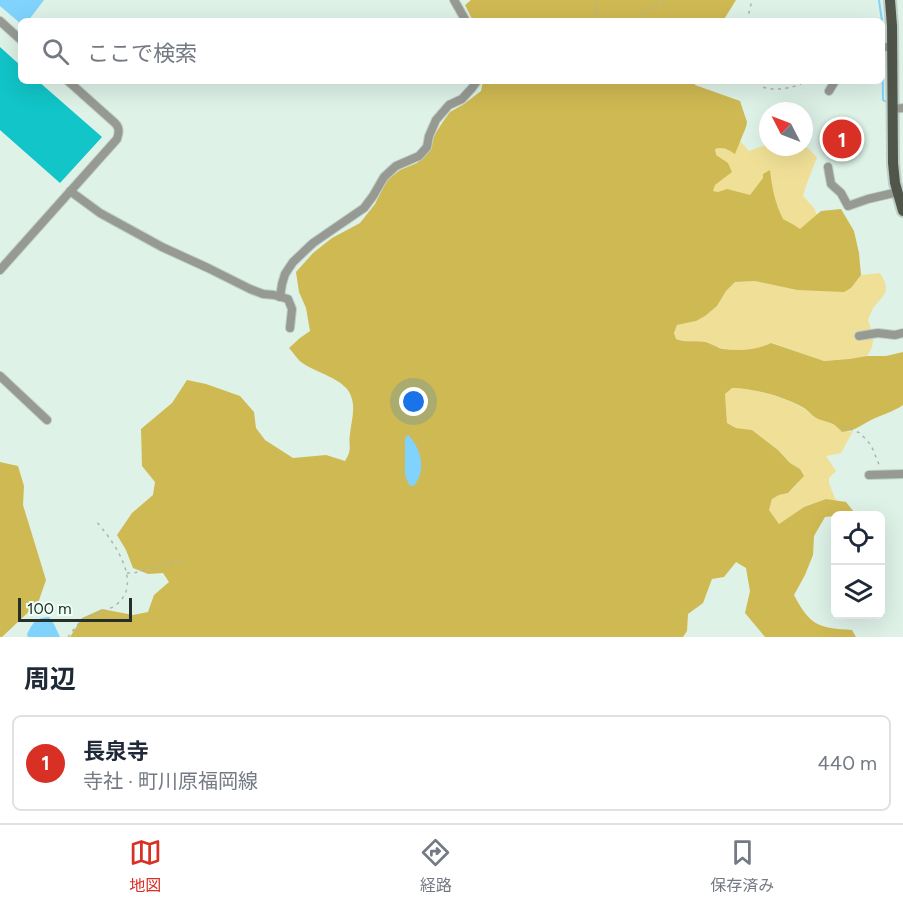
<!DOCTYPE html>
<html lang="ja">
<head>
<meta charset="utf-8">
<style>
  body { margin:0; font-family:Figtree,"Noto Sans JP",sans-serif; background:#f2f2f3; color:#1f2937 }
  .controls { position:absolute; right:18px; bottom:18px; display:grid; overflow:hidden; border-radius:9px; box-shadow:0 6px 24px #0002 }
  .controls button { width:54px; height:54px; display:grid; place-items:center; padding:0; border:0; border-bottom:2px solid #e0e1e3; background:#fff; color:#1f2937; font:30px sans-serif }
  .compass { position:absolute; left:759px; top:102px; width:54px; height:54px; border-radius:50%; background:#fff; box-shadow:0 6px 24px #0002; rotate:312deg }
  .scale { position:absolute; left:18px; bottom:15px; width:114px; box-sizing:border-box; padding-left:6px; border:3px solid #272f2b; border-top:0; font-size:16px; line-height:21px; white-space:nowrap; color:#272f2b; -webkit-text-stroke:4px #eefff6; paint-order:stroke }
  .you { position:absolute; left:414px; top:402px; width:21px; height:21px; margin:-15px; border:4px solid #fff; border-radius:50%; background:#1a73e8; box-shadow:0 0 0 9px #1a73e833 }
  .badge { display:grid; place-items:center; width:39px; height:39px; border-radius:50%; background:#d93025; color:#fff; font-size:20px; font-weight:700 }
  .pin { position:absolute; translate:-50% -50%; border:3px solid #fff; box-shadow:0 2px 6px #0006 }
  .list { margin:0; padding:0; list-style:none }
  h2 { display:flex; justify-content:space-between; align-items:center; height:78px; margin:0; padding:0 24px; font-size:26px }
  h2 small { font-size:20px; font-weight:400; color:#747a83 }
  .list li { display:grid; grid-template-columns:39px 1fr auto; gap:18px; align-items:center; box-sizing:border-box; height:96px; margin:0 12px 12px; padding:0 12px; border:2px solid #e0e1e3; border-radius:9px }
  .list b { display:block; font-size:22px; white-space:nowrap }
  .list p { margin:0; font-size:20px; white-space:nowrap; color:#747a83 }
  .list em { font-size:20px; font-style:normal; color:#747a83 }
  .icon { flex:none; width:33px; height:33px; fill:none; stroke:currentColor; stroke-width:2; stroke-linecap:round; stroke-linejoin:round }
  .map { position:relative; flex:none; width:903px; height:637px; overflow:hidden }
  .search { position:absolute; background:#fff; box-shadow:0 6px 24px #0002; left:18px; right:18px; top:18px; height:66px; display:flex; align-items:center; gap:15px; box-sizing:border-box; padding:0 21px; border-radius:9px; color:#747a83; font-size:22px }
  .sheet { height:186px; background:#fff }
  nav { display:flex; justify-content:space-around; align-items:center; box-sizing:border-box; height:84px; border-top:2px solid #e0e1e3; background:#fff; font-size:16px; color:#747a83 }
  nav a { display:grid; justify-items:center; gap:3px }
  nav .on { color:#d93025 }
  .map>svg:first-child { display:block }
  .green { fill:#f0e097 }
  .forest { fill:#cfb952 }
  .water { fill:#7fd3fc }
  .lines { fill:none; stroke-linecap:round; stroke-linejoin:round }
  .stream { stroke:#7fd3fc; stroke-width:2 }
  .building { fill:#11c5c8 }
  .minor-casing { stroke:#bdcfc6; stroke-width:10 }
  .major-casing { stroke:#bdcfc6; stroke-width:14 }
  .path { stroke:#a7b7af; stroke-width:1.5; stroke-dasharray:3 4.5; stroke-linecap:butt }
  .minor { stroke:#969a93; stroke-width:8 }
  .major { stroke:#50574a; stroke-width:10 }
</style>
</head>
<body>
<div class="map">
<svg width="903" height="637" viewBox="0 0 903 637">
  <rect width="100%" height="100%" fill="#def2e8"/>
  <!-- green -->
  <path class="green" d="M740 141 749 151 768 144V147H804V145L817 157 806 186 803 196 814 208 819 219 804 232 751 201 715 198 709 189 711 157 715 149C722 146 728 149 735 153Z
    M880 273C893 294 882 294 872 310 872 311 868 319 868 320 873 334 877 342 867 356L849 359 823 361 772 343C757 350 737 352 721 348 715 347 710 342 704 342 693 340 686 343 676 339L674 333 677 325 696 321 717 306 726 291 735 282 755 281 797 290 851 288 861 275Z
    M731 388C753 388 785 397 803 408 809 411 813 417 818 419 830 424 832 421 842 432L853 431 841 453 826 456 836 471 829 478V483L836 501 826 499 804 507 779 524 769 510 772 499 779 495 788 493 799 482 800 469 790 463 778 450 752 430 736 428 727 423 725 394Z"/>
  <!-- forest -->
  <path class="forest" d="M471 0H736L723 21H473L465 5Z
    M483 81H694L695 85 740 101 747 122 746 127 735 154C729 150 723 146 715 149L716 155 728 163 732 172 715 185 713 191 718 192 727 189 750 195 763 178V174L770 170C772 188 775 203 783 219L794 225 800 229 821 211 841 209 854 231 859 253 861 275 851 288 844 292 797 290 755 281 735 282 726 291 717 306 705 316 696 321 677 325 674 333 676 339C686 343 695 340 705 342 711 343 717 348 723 349 740 351 757 350 771 343L824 361 849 359 867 356H886L903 352V405C893 412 881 415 871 420 859 426 857 430 842 432 832 421 831 424 818 419 813 417 809 411 804 408 785 397 753 388 732 388L725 394 727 423 736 428 752 430 778 450 790 463 800 469 804 476 788 493 779 495 772 499 769 510 779 524 804 507 826 499 846 502 854 512 847 515 825 517 814 536 813 555 805 575 794 595C810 626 819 628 852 630L856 637H765L745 613 750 591 746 568 736 562 724 577 712 579 703 603 688 614 687 631 683 637H70L82 618 102 609 133 615 148 612 154 595 169 582 163 573 148 574 133 568 126 550 117 535 132 513 153 495 155 482 142 466 141 429 172 403 187 380 206 384 240 396 254 412 256 428 265 440 293 458 326 455 345 461C353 448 348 447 350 434 351 422 356 409 351 396 346 379 314 372 301 362 297 359 293 352 289 348L300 338 310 331 306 308 299 292 296 272 313 253 332 238 360 223 375 204 387 180 400 170 417 163 430 150 434 136 442 123 450 112 464 104 481 91Z
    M0 462 18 466 24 486 23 505 46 580 38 603 2 637H0Z"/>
  <!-- water -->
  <path class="water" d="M0 0H44L28 21H21L20 23 0 6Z
    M408 435C418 444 425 463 419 477 418 480 416 483 414 486L409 485 405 475V438Z
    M49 617 54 624 60 637H28L27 634C33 623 35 618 49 617Z"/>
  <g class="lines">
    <!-- stream -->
    <path class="stream" d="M879 0 882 21
      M882 28 883 100 890 104"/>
  </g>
  <!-- building -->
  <path class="building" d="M0 47 21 66V81H38L102 137 60 183 0 130Z"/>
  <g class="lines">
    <!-- minor casing -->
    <g class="minor-casing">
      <path id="minor" d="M454 0 466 21
        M0 21 21 40
        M882 47H893
        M829 91 835 81
        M892 109 903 108
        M828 167 831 184 841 193 848 206 868 199 898 192
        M70 191 100 213 162 247 208 268 250 289 263 294 274 295 288 299 292 309 290 328
        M0 270 117 139C119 133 120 128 115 123L68 81
        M280 297 282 284 285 274 293 262 313 243 364 208 373 196 384 177 396 166 419 156 427 147 429 136 436 120 449 105 462 99 472 88 477 81
        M859 336 878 333 895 335 903 333
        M0 376 47 420
        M869 475 903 474"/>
    </g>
    <!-- major casing -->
    <g class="major-casing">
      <path id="major" d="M890 0 892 26 893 163 895 183 903 211"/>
    </g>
    <!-- path -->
    <path class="path" d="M642 13 647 9 668 0
      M593 21 597 9 596 0
      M747 21 752 0
      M760 81 762 87C776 91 787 89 801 84
      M843 426 860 433 871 445 880 467
      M127 573H134L184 559
      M68 637C72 632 77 624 83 620 93 613 107 612 117 604 144 582 112 539 95 520"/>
    <!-- minor -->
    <use href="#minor" class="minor"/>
    <!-- major -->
    <use href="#major" class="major"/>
  </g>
</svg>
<div class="controls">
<button><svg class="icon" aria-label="locate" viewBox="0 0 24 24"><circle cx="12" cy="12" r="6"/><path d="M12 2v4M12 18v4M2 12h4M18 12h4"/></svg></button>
<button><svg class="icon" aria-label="layers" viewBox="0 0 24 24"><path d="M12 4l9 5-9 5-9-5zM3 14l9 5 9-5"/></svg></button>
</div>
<svg class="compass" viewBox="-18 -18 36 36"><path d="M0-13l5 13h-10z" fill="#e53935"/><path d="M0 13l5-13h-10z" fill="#747a83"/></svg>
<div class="scale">100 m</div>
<div class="you"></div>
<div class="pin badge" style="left:842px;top:139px">1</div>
<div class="search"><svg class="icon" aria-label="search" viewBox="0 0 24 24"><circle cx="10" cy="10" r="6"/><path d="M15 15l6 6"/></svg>ここで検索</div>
</div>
<section class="sheet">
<h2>周辺<small></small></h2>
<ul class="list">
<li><span class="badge">1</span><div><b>長泉寺</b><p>寺社 · 町川原福岡線</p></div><em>440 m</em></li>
</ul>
</section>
<nav>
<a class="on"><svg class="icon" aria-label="map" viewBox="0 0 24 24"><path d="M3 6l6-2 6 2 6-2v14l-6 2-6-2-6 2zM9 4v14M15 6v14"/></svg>地図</a>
<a><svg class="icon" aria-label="directions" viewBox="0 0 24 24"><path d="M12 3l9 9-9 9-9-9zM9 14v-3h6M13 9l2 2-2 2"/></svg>経路</a>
<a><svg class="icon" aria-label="saved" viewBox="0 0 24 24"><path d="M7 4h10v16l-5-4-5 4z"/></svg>保存済み</a>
</nav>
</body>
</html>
